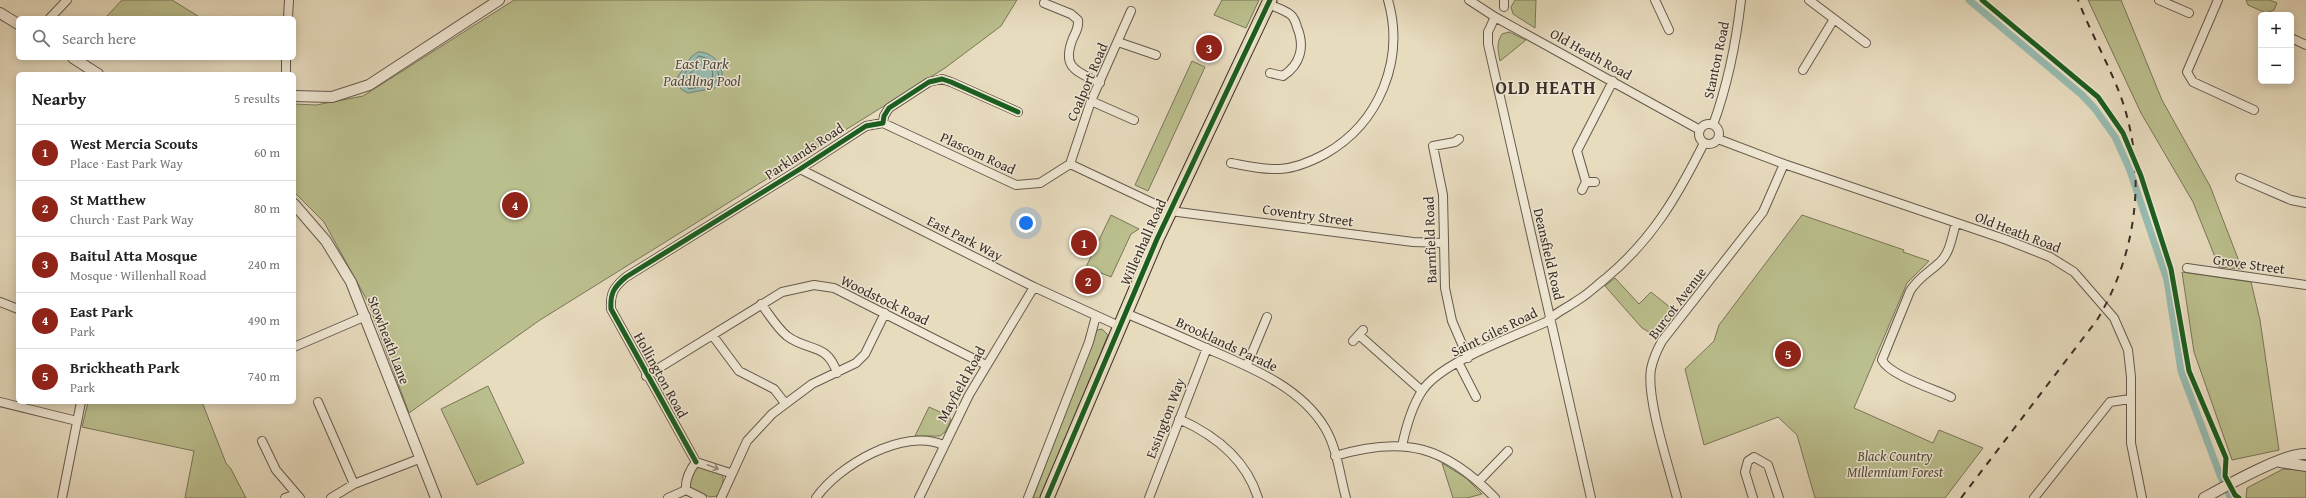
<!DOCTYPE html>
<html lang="en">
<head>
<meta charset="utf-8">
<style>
  body { margin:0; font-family:"Gentium Book Plus",serif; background:#f6f6f6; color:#222 }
  .controls { position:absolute; right:12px; top:12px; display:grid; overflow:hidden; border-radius:6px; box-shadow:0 2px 10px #0003 }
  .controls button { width:36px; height:36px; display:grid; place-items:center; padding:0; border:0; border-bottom:1px solid #e0e0e0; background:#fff; color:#222; font:20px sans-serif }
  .you { position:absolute; left:1026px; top:223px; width:14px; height:14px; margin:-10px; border:3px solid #fff; border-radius:50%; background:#1a73e8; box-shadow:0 0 0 6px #1a73e833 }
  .badge { display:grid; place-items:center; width:26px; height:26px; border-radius:50%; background:#8f2418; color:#fff; font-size:13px; font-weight:700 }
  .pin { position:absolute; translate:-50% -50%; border:2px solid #fff; box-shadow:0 1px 4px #0006 }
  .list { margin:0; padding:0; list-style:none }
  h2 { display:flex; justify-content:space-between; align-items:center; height:52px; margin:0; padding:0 16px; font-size:17px }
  h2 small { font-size:13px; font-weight:400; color:#767676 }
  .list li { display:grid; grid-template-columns:26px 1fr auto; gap:12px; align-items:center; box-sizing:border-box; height:56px; padding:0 16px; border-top:1px solid #e0e0e0 }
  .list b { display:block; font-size:15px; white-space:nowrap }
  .list p { margin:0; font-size:13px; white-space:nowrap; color:#767676 }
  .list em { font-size:13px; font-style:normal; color:#767676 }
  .icon { flex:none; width:22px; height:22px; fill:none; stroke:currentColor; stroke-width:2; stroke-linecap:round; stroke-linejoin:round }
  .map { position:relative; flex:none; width:2306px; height:498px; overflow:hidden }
  .search { position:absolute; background:#fff; box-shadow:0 2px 10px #0003; left:16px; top:16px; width:280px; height:44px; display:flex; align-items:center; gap:10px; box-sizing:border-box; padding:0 14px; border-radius:6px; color:#767676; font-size:15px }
  .panel { position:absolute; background:#fff; box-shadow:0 2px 10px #0003; left:16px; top:72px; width:280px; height:332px; border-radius:6px }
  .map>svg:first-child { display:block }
  .green { fill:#bbbf8e; stroke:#7a765a }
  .water { fill:#97bcb2; stroke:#72837a }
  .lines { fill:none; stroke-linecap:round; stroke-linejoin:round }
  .shore { stroke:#68756c; stroke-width:1 }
  .canal { stroke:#97bcb2; stroke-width:7 }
  .minor-casing { stroke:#665a4d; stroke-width:10 }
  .tertiary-casing { stroke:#665a4d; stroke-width:12 }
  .trunk-casing { stroke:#3a2e27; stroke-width:15 }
  .minor { stroke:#f0e8d5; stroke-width:8 }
  .tertiary { stroke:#f0e8d5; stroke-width:10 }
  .trunk { stroke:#e8dcbf; stroke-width:13 }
  .rail { stroke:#3a2e27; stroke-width:2; stroke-dasharray:7 7; stroke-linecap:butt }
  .cycleway-casing { stroke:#f0e8d5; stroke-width:8 }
  .cycleway { stroke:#1b5e20; stroke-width:5 }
  .oneway { stroke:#958b7e }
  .labels { text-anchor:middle; stroke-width:3; stroke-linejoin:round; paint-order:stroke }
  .street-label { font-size:14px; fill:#3a2e27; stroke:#f0e8d5 }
  .park-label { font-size:14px; font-style:italic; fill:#544b3c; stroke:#f0e8d5 }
  .water-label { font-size:15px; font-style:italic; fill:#4d4a43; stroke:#f0e8d5 }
  .district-label { font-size:18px; font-weight:bold; letter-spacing:1px; fill:#3a2e27; stroke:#f0e8d5 }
</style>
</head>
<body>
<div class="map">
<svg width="2306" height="498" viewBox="0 0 2306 498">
  <rect width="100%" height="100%" fill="#e8dcbf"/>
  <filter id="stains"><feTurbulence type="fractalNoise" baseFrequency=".005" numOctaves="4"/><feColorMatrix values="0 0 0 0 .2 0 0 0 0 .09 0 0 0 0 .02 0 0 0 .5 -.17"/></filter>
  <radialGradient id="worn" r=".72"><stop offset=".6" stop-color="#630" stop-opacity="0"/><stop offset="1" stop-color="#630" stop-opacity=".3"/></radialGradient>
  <!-- green -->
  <path class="green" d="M122 0H172L201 18H105Z
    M514 0H1017L1001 26 945 68 540 320 409 413 368 302 324 222 294 192V104L316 105 363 96Z
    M1222 0H1259L1246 28 1214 15Z
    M1515 0H1536L1535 28 1513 14 1511 7Z
    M2088 0H2121L2162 100 2210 186 2242 269 2219 267 2193 202 2141 113Z
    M2246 0H2270L2277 3 2274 10 2266 13 2248 5Z
    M1509 32 1526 40 1500 61C1498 50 1496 43 1502 34Z
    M1192 61 1205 67 1148 191 1135 185Z
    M1111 215 1139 229 1131 234 1111 277 1086 267Z
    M1802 215 1904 250 1903 252 1929 261 1907 283 1854 408 1933 443 1939 430 1983 448 1945 498H1815L1797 435 1778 417 1704 445 1685 369 1714 341 1719 325Z
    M2182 272 2251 282 2260 320 2279 450 2232 460 2194 352Z
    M1615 278 1639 304 1651 292 1676 312 1665 327 1656 329 1657 337 1642 328 1605 286Z
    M1102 329 1108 335 1041 498H1033L1097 330Z
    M488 386 524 463 477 485 441 409Z
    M88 402H202L226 463 231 469 246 498H185L194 451 82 427Z
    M929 407 949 416 951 420 945 432 940 436H915Z
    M1442 463 1466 478 1482 494 1467 498H1453Z
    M701 466 722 474C725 482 721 489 717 496L710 497 690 488C688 479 693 470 701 466Z
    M2283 469 2302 470 2306 472V498H2246L2247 488Z"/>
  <!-- water -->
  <path class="water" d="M698 52C716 51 732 76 715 88L688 93 681 89 677 78 691 57Z"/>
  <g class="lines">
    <!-- shore -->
    <path class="shore" d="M699 56 709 59 718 72 719 77 713 84 689 89 683 83 682 77Z
      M701 61C708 62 715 71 712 78L689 84 687 78Z"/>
    <!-- canal -->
    <path class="canal" d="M1969 0 2082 95 2095 109 2115 137 2129 168 2167 280 2181 371 2220 475 2231 498"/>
    <!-- minor casing -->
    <g class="minor-casing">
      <path id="minor" d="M1469 0 1495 17 1700 130
        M1655 0 1669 30
        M1809 0 1866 43
        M2159 0 2189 13
        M2218 0 2187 72 2193 82 2254 110
        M1044 3 1071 14 1078 20C1079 27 1076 32 1073 38 1061 68 1076 71 1100 83
        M1268 4C1275 7 1285 10 1291 15 1294 18 1296 23 1297 27 1305 46 1301 64 1283 76L1270 73
        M1504 7V0
        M1495 17 1488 32V44L1591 498
        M50 18 67 0
        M288 18 289 0
        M2291 38 2306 45
        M1118 42 1156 55
        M1803 70 1834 19
        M286 74V58
        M1091 101 1134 120
        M883 123 1016 185 1040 183 1070 164 1170 211 1413 242 1443 243
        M1699 134a10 10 0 1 1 20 0a10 10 0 1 1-20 0Z
        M1713 125C1728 84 1736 44 1741 0
        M1459 139 1455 142 1433 146 1443 195 1445 288 1452 321 1468 358
        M1718 139 1784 164 2007 240 2050 257 2074 272 2114 318 2128 350 2131 377V443L2142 498
        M1231 163C1247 166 1263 170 1280 169 1296 168 1312 161 1325 154 1380 123 1405 59 1388 0
        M1070 164 1091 101 1131 11
        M800 169 1034 287 1119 326
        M2240 178 2291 200 2306 203
        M1586 182 1577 151 1613 81
        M1582 190 1586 182H1595
        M2187 268 2306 285
        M0 302 18 309
        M761 304C769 314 777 328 787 336 808 352 827 342 837 373
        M1125 313C1152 324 1179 336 1206 348 1249 367 1300 386 1325 428 1337 448 1340 476 1346 498
        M1359 335 1422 391
        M713 336 739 371 774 389 785 403
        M1353 341 1363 330
        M294 347 366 316
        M1458 362 1476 397
        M1247 365 1267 317
        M646 376 782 292 814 285 834 288 986 365
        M1951 397C1934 389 1889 375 1882 360L1910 291C1918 278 1928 273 1939 263 1950 254 1952 236 1956 223
        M0 402 77 421
        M318 402 354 484
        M1179 419C1215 435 1246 459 1258 498
        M262 441 276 470 300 498
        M1402 446C1406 427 1411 408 1422 391 1441 362 1513 337 1546 322 1556 312 1567 308 1578 300 1588 294 1596 286 1605 279 1652 240 1677 197 1704 143
        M1335 456C1404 435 1445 446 1495 498
        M696 462 611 309C610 293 614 287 626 277L800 169 866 126 883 123 884 116 889 108 929 82 942 79 951 82 1018 112
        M696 462 730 473
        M1478 482 1508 451
        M686 490C685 480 690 469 696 462
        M686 490 702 498
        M62 498 81 402
        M285 498 296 494
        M331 498 354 484 419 459
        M668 498 686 490
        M721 498 747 441 772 414 812 384 856 363 865 354 885 313
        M816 498C838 466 904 427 943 445
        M919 498 969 395 1034 287
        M1028 498 1089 342 1096 316
        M1149 498 1207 348
        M1677 498C1669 467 1646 398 1651 369 1653 359 1657 350 1662 341L1763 212 1784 164
        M1753 498 1745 472 1748 461 1754 457 1768 465 1779 498
        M2034 498 2110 402 2130 399"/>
    </g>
    <!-- tertiary casing -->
    <g class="tertiary-casing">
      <path id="tertiary" d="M0 13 18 24
        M73 58 98 74
        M294 96 332 97 369 85 499 0
        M294 204 326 241 351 282 436 498
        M2280 462 2306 466
        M2204 498C2224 487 2286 452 2306 454"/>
    </g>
    <!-- trunk casing -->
    <g class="trunk-casing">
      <path id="trunk" d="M1047 498 1157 239 1270 0"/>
    </g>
    <!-- minor -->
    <use href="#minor" class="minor"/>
    <!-- tertiary -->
    <use href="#tertiary" class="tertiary"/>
    <!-- trunk -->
    <use href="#trunk" class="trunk"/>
    <!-- rail -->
    <path class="rail" d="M1961 498 2097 320C2137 254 2147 173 2122 100 2110 66 2091 34 2078 0"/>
    <!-- cycleway casing -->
    <g class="cycleway-casing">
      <path id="cycleway" d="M1982 0 2098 97 2123 133 2141 176 2171 269 2189 371 2226 458 2225 476 2235 495 2239 498
        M696 462 611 309C610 293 614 287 626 277L800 169 866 126 883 123 884 116 889 108 929 82 942 79 951 82 1018 112
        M1047 498 1157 239 1270 0"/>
    </g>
    <!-- cycleway -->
    <use href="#cycleway" class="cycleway"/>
  </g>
  <!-- one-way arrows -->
  <defs><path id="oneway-shaft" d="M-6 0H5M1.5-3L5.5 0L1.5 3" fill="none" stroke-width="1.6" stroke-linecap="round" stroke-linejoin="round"/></defs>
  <use class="oneway" href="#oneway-shaft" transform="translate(713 467) rotate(21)"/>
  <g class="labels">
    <!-- street labels -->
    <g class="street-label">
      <text transform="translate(1591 54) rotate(29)" y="5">Old Heath Road</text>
      <text transform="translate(1716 60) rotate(-78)" y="5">Stanton Road</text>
      <text transform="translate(1087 82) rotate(-67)" y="5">Coalport Road</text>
      <text transform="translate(804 151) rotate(-33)" y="5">Parklands Road</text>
      <text transform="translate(978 153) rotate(25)" y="5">Plascom Road</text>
      <text transform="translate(1308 215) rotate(8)" y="5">Coventry Street</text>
      <text transform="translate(2018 232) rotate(21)" y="5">Old Heath Road</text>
      <text transform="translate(965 238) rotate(27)" y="5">East Park Way</text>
      <text transform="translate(1430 240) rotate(-92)" y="5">Barnfield Road</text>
      <text transform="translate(1143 242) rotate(-66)" y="5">Willenhall Road</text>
      <text transform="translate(1549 254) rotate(77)" y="5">Deansfield Road</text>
      <text transform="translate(2249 264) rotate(8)" y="5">Grove Street</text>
      <text transform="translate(885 300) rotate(26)" y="5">Woodstock Road</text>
      <text transform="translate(1677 303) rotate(-53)" y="5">Burcot Avenue</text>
      <text transform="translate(1494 332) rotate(-26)" y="5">Saint Giles Road</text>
      <text transform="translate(389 340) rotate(69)" y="5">Stowheath Lane</text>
      <text transform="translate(1227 344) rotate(25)" y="5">Brooklands Parade</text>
      <text transform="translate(661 375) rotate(61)" y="5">Hollington Road</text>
      <text transform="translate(961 384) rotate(-61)" y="5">Mayfield Road</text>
      <text transform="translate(1165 418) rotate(-69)" y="5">Essington Way</text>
    </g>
    <!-- park labels -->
    <g class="park-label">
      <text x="1895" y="461">Black Country<tspan x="1895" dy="16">Millennium Forest</tspan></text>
    </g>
    <!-- water labels -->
    <g class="water-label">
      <text x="702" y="69">East Park<tspan x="702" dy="17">Paddling Pool</tspan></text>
    </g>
    <!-- district labels -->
    <g class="district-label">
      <text x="1546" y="94">OLD HEATH</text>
    </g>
  </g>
  <rect width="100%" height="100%" filter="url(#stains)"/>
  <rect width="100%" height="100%" fill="url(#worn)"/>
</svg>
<div class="controls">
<button>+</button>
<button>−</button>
</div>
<div class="you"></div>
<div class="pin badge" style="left:1084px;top:243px">1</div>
<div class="pin badge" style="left:1088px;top:281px">2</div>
<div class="pin badge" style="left:1209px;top:48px">3</div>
<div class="pin badge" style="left:515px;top:205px">4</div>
<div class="pin badge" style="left:1788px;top:354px">5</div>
<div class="search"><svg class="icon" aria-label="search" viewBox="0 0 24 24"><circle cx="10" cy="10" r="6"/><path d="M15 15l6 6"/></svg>Search here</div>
<section class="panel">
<h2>Nearby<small>5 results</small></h2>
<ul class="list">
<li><span class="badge">1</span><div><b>West Mercia Scouts</b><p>Place · East Park Way</p></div><em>60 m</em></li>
<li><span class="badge">2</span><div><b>St Matthew</b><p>Church · East Park Way</p></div><em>80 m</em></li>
<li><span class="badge">3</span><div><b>Baitul Atta Mosque</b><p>Mosque · Willenhall Road</p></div><em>240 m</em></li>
<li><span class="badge">4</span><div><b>East Park</b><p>Park</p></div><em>490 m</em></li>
<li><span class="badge">5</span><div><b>Brickheath Park</b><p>Park</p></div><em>740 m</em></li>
</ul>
</section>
</div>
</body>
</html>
